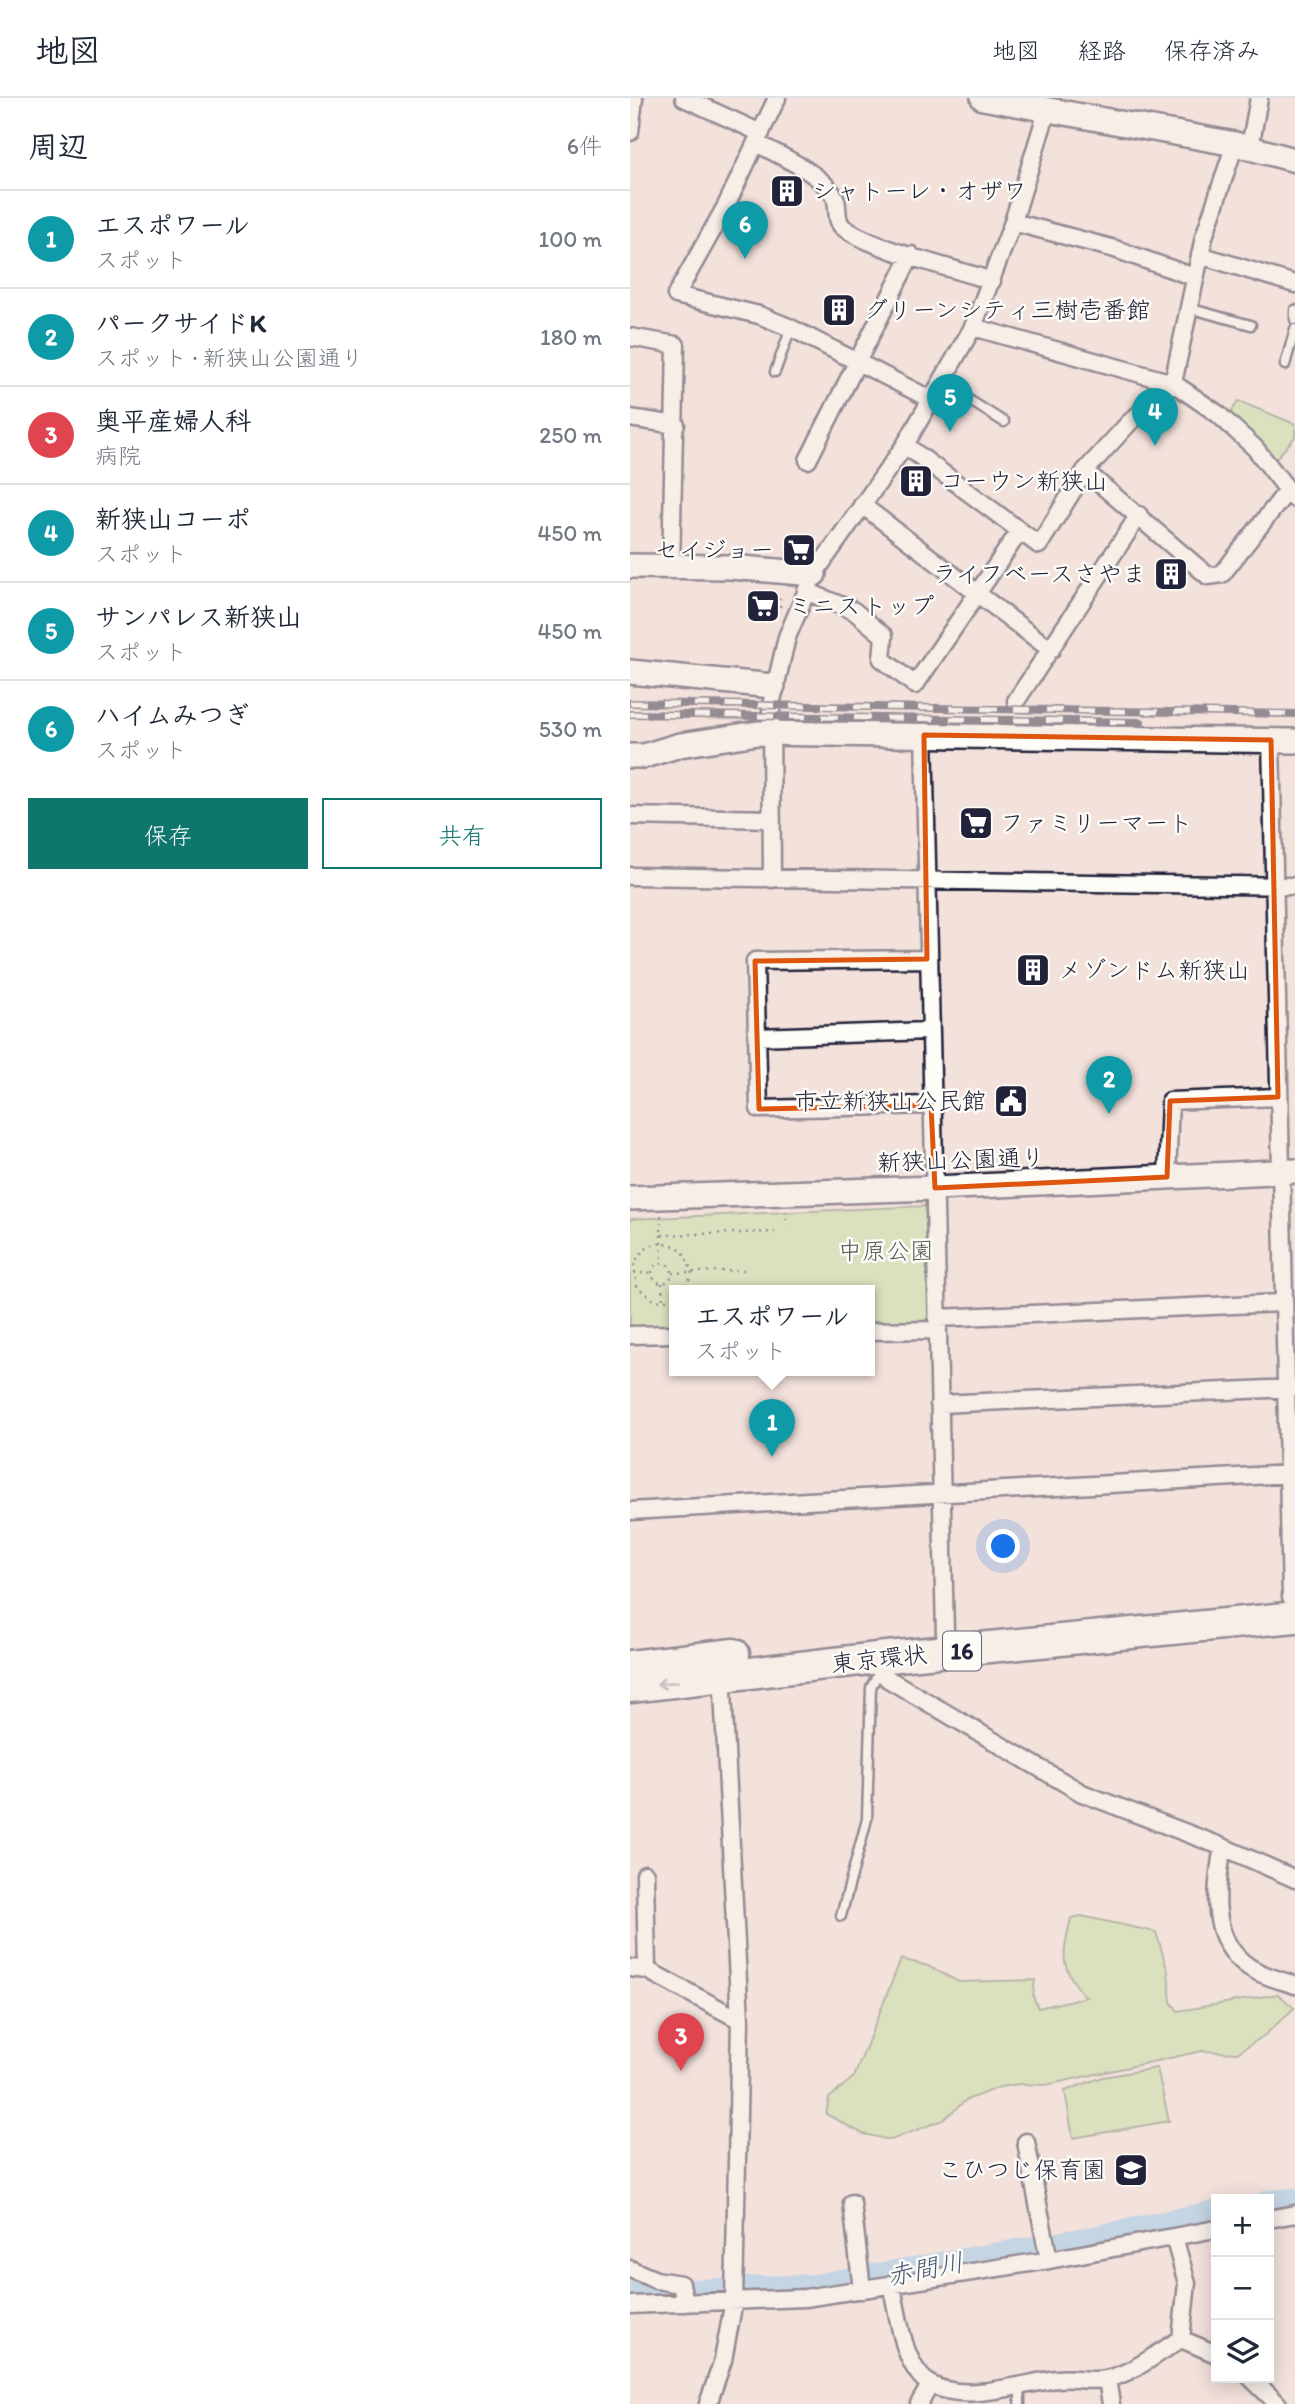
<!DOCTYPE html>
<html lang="ja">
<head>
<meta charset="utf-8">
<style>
  body { margin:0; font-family:Itim,"Klee One",sans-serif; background:#f2f2f3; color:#1f2937 }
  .controls { position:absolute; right:21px; bottom:21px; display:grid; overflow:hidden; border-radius:0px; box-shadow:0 4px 18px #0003 }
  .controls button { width:63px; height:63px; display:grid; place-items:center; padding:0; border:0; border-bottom:2px solid #e0e1e3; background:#fff; color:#1f2937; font:35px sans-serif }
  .you { position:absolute; left:374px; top:1449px; width:24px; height:24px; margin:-18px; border:5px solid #fff; border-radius:50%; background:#1a73e8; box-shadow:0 0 0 10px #1a73e833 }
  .badge { display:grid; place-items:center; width:46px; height:46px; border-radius:50%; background:#0f766e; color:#fff; font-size:23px; font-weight:700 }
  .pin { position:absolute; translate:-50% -58px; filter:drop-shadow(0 2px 4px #0008) }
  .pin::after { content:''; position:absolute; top:37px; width:24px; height:21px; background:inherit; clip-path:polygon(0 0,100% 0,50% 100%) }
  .popup { position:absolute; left:39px; top:1187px; width:206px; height:91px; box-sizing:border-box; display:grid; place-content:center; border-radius:0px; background:#fff; filter:drop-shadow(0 2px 5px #0005); font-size:23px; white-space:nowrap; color:#747a83 }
  .popup b { font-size:26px; color:#1f2937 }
  .popup::after { content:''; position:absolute; left:50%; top:100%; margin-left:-14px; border:14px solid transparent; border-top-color:#fff }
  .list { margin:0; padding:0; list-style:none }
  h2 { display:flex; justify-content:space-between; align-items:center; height:91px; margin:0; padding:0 28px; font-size:30px }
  h2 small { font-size:23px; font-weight:400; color:#747a83 }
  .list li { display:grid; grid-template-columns:46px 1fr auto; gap:21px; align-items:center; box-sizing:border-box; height:98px; padding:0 28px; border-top:2px solid #e0e1e3 }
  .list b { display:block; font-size:26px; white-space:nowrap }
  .list p { margin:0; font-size:23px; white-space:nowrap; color:#747a83 }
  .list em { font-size:23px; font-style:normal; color:#747a83 }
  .actions { display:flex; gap:14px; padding:21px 28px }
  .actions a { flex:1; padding:16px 0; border:2px solid #0f766e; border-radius:0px; text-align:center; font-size:24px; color:#0f766e }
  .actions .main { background:#0f766e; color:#fff }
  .icon { flex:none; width:38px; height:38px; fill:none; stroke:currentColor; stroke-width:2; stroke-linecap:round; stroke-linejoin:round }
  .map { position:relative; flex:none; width:665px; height:2306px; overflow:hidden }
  header { display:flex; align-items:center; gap:42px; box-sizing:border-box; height:98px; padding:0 35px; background:#fff; border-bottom:2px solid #e0e1e3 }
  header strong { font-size:33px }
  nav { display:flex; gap:38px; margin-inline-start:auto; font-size:24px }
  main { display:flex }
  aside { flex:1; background:#fff }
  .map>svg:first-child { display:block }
  .green { fill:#bfe19b; stroke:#70826b; stroke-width:2 }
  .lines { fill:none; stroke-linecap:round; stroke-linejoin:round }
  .river { stroke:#8fc6ed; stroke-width:30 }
  .lane-casing { stroke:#22223b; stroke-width:13 }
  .street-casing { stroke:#22223b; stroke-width:21 }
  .secondary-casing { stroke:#22223b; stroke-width:28 }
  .highway-casing { stroke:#22223b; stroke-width:35 }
  .path { stroke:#22223b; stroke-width:2.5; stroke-dasharray:2 5; stroke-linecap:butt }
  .lane { stroke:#fdfcf7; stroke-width:8 }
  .street { stroke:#fdfcf7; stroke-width:16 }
  .secondary { stroke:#fdfcf7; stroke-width:23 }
  .highway { stroke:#fdfcf7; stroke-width:30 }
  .rail-casing { stroke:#22223b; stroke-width:8 }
  .rail { stroke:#fdfcf7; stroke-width:5; stroke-dasharray:16; stroke-linecap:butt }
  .oneway { stroke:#9a9aa2 }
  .marked { fill:none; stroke:#de560e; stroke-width:5; stroke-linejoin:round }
  .labels { text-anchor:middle; stroke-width:5; stroke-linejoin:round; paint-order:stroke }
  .shield { fill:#fdfcf7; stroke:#646373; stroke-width:2 }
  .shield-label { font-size:23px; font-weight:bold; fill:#22223b }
  .poi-label { font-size:24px; fill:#22223b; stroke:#fdfcf7; text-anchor:start }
  .street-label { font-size:24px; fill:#22223b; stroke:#fdfcf7 }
  .park-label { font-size:24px; fill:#515b58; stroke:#fdfcf7 }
  .water-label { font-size:26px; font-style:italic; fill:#485b79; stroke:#fdfcf7 }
</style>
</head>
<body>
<header>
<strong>地図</strong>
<nav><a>地図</a><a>経路</a><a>保存済み</a></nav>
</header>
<main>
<aside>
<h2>周辺<small>6件</small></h2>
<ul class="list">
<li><span class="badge" style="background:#0f9aa8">1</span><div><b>エスポワール</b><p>スポット</p></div><em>100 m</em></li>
<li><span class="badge" style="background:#0f9aa8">2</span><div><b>パークサイドK</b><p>スポット · 新狭山公園通り</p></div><em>180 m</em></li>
<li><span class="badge" style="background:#e0444e">3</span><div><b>奥平産婦人科</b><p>病院</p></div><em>250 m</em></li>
<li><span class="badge" style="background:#0f9aa8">4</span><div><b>新狭山コーポ</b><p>スポット</p></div><em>450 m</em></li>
<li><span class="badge" style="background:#0f9aa8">5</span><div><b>サンパレス新狭山</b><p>スポット</p></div><em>450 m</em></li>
<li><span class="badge" style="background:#0f9aa8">6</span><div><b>ハイムみつぎ</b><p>スポット</p></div><em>530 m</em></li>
</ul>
<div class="actions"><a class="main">保存</a><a>共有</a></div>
</aside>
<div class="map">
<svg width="665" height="2306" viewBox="0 0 665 2306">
  <rect width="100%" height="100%" fill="#f3e1dc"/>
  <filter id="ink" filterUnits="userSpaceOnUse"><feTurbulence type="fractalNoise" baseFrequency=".0143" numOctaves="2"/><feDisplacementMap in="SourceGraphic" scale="14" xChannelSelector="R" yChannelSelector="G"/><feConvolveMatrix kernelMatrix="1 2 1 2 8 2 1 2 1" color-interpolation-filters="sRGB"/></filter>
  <g filter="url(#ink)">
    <!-- green -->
    <path class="green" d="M608 303 665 326V339L642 365 599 318Z
      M297 1108 300 1217 293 1225 240 1226V1193H44V1229L0 1230V1121Z
      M451 1818 526 1834 538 1874 541 1904 548 1913 648 1896 664 1910 635 1937 607 1955 572 1953 416 1987 389 1986 370 1989 336 2002 313 2022 261 2042 233 2036 196 2016 199 2000 224 1979 271 1861 298 1868 329 1884 405 1882 403 1898 408 1910 456 1899C429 1870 432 1859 441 1820Z
      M527 1970 539 2023 443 2040 435 1993 473 1979Z"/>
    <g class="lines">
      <!-- river -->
      <path class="river" d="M639 2107 665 2105
        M0 2199 184 2191 474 2141 586 2117"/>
      <!-- lane casing -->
      <g class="lane-casing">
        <path id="lane" d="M558 210 621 227
          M665 212V222
          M655 267 665 231
          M145 274 161 230
          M312 285 374 324
          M211 1818 237 1721 241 1589 250 1572
          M390 2290V2306"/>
      </g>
      <!-- street casing -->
      <g class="street-casing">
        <path id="street" d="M54 0 131 35
          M147 0 96 108 46 197 129 217 161 230 302 302
          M0 34 4 0
          M127 45C151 59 186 72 203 96 211 106 203 122 214 130 245 152 323 170 362 183
          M620 49 629 0
          M383 124 485 151 564 179
          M570 157 665 186
          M343 229 543 285 588 316 625 350 665 401
          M0 239 46 247 41 469
          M0 320 46 327
          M275 347 409 447 455 373 498 326 543 285 574 139 605 46
          M178 362 281 157
          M455 373 578 478 592 476 658 392
          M232 407 421 552
          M176 493 224 513 254 538 252 561 285 587 389 434
          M386 603 509 417
          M294 637 315 1536
          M641 642 661 1499
          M0 718 142 721
          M0 778 665 788
          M142 781 141 607 157 539 184 476 275 347 343 229 383 124 417 13
          M297 861 125 863 129 1011 301 1007
          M127 939 299 933
          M537 1079 540 1003 648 999
          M307 1220 652 1205
          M240 1233 308 1232
          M0 1237 44 1236
          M309 1306 663 1290
          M0 1413 660 1376
          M247 1560 250 1572 258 1581 452 1695 593 1749 665 1781
          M593 1749C585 1791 579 1842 619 1869 632 1878 650 1882 665 1887
          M0 1870 17 1872 15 1776
          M17 1872 110 1922
          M396 2044 419 2162
          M222 2105 232 2192
          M639 2121 665 2116
          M0 2171 26 2182 51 2186 55 2205
          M261 2186C269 2216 271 2264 298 2285 333 2306 388 2286 427 2281 443 2279 460 2284 476 2281 502 2276 529 2254 551 2241L557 2185 544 2139
          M0 2207 175 2200 419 2162 586 2131
          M551 2241 586 2256
          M621 2280 648 2306
          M477 2281 481 2306
          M78 2306 93 2262 104 2203 110 1922 92 1574
          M289 2306 300 2287"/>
      </g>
      <!-- secondary casing -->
      <g class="secondary-casing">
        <path id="secondary" d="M353 0 605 46 665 62
          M0 468 100 469 184 476
          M0 574 143 588
          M0 658H14L50 647 128 635 665 643
          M0 1100 305 1090 665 1073"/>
      </g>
      <!-- highway casing -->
      <g class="highway-casing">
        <path id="highway" d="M0 1568 104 1556
          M0 1589 247 1560 665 1519"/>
      </g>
      <!-- path -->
      <path class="path" d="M150 500V513
        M155 1113 157 1128
        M31 1117V1137L145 1134
        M31 1137 32 1164
        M22 1175a10 10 0 1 1 20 0a10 10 0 1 1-20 0Z
        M4 1175H22
        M42 1175 115 1172
        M32 1185 33 1203
        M44 1201 25 1203 7 1189 4 1167C13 1145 34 1139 53 1153L62 1174 56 1193"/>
      <!-- lane -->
      <use href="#lane" class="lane"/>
      <!-- street -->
      <use href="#street" class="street"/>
      <!-- secondary -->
      <use href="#secondary" class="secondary"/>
      <!-- highway -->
      <use href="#highway" class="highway"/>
      <!-- rail casing -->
      <g class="rail-casing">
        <path id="rail" d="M0 605 665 616
          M0 616 511 624"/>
      </g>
      <!-- rail -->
      <use href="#rail" class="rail"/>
    </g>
    <!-- one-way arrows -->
    <defs><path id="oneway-shaft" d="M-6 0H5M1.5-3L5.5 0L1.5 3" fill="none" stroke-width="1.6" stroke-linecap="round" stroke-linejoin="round" transform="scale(1.75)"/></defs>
    <use class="oneway" href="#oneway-shaft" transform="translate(37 1585) rotate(173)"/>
  </g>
  <!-- marked area -->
  <path d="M0 0H665V2306H0ZM294 637 641 642 648 999 540 1003 537 1079 305 1090 301 1007 129 1011 125 863 297 861Z" fill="#f3e1dc" fill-opacity=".55" fill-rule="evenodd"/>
  <path class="marked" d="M294 637 641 642 648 999 540 1003 537 1079 305 1090 301 1007 129 1011 125 863 297 861Z"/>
  <!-- icons -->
  <defs>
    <g id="building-square" transform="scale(1.75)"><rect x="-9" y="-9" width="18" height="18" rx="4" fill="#22223b" stroke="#fdfcf7"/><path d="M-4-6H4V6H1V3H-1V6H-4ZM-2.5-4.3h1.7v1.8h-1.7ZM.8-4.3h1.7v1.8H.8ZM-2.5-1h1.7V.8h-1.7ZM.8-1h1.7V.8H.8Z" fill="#fff"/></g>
    <g id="supermarket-square" transform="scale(1.75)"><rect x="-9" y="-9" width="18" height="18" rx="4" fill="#22223b" stroke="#fdfcf7"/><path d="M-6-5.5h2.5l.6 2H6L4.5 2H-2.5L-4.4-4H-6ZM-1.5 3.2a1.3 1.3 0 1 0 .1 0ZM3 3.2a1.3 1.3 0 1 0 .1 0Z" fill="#fff"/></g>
    <g id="civic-square" transform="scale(1.75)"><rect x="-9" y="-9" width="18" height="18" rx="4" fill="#22223b" stroke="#fdfcf7"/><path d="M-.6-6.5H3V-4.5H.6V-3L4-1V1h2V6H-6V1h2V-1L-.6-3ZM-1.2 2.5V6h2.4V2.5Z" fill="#fff"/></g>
    <g id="school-square" transform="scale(1.75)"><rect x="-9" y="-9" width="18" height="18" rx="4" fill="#22223b" stroke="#fdfcf7"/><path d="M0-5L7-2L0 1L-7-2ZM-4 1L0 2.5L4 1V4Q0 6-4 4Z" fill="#fff"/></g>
  </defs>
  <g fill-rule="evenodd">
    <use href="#building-square" x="157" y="93"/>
    <use href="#building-square" x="209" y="212"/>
    <use href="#building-square" x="286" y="383"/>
    <use href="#supermarket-square" x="169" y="452"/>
    <use href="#building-square" x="541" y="476"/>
    <use href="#supermarket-square" x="133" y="508"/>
    <use href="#supermarket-square" x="346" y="725"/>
    <use href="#building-square" x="403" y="872"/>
    <use href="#civic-square" x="381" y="1003"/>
    <use href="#school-square" x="501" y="2072"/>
  </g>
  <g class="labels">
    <!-- shield labels -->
    <rect class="shield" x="313" y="1533.5" width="38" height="39" rx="5"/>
    <g class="shield-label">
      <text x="332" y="1561">16</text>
    </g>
    <!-- poi labels -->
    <g class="poi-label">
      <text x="182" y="101">シャトーレ・オザワ</text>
      <text x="234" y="220">グリーンシティ三樹壱番館</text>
      <text x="310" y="391">コーウン新狭山</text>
      <text x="144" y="460" text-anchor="end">セイジョー</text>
      <text x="516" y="484" text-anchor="end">ライフベースさやま</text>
      <text x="158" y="516">ミニストップ</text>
      <text x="370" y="733">ファミリーマート</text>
      <text x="428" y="880">メゾンドム新狭山</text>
      <text x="356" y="1011" text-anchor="end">市立新狭山公民館</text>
      <text x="476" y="2080" text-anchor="end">こひつじ保育園</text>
    </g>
    <!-- street labels -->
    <g class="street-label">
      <text transform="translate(331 1062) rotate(-2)" y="8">新狭山公園通り</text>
      <text transform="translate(249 1561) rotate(-6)" y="8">東京環状</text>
    </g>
    <!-- park labels -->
    <g class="park-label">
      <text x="256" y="1161">中原公園</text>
    </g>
    <!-- water labels -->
    <g class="water-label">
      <text transform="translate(295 2171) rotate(-11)" y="9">赤間川</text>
    </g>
  </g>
</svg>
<div class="controls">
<button>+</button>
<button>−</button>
<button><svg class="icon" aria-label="layers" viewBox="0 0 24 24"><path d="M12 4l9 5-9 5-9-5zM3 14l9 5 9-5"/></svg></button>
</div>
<div class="you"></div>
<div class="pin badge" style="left:142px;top:1359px;background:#0f9aa8">1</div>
<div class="popup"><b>エスポワール</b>スポット</div>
<div class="pin badge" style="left:479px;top:1016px;background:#0f9aa8">2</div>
<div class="pin badge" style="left:51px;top:1973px;background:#e0444e">3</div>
<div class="pin badge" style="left:525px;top:348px;background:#0f9aa8">4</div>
<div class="pin badge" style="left:320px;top:334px;background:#0f9aa8">5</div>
<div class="pin badge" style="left:115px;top:161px;background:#0f9aa8">6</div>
</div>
</main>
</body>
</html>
